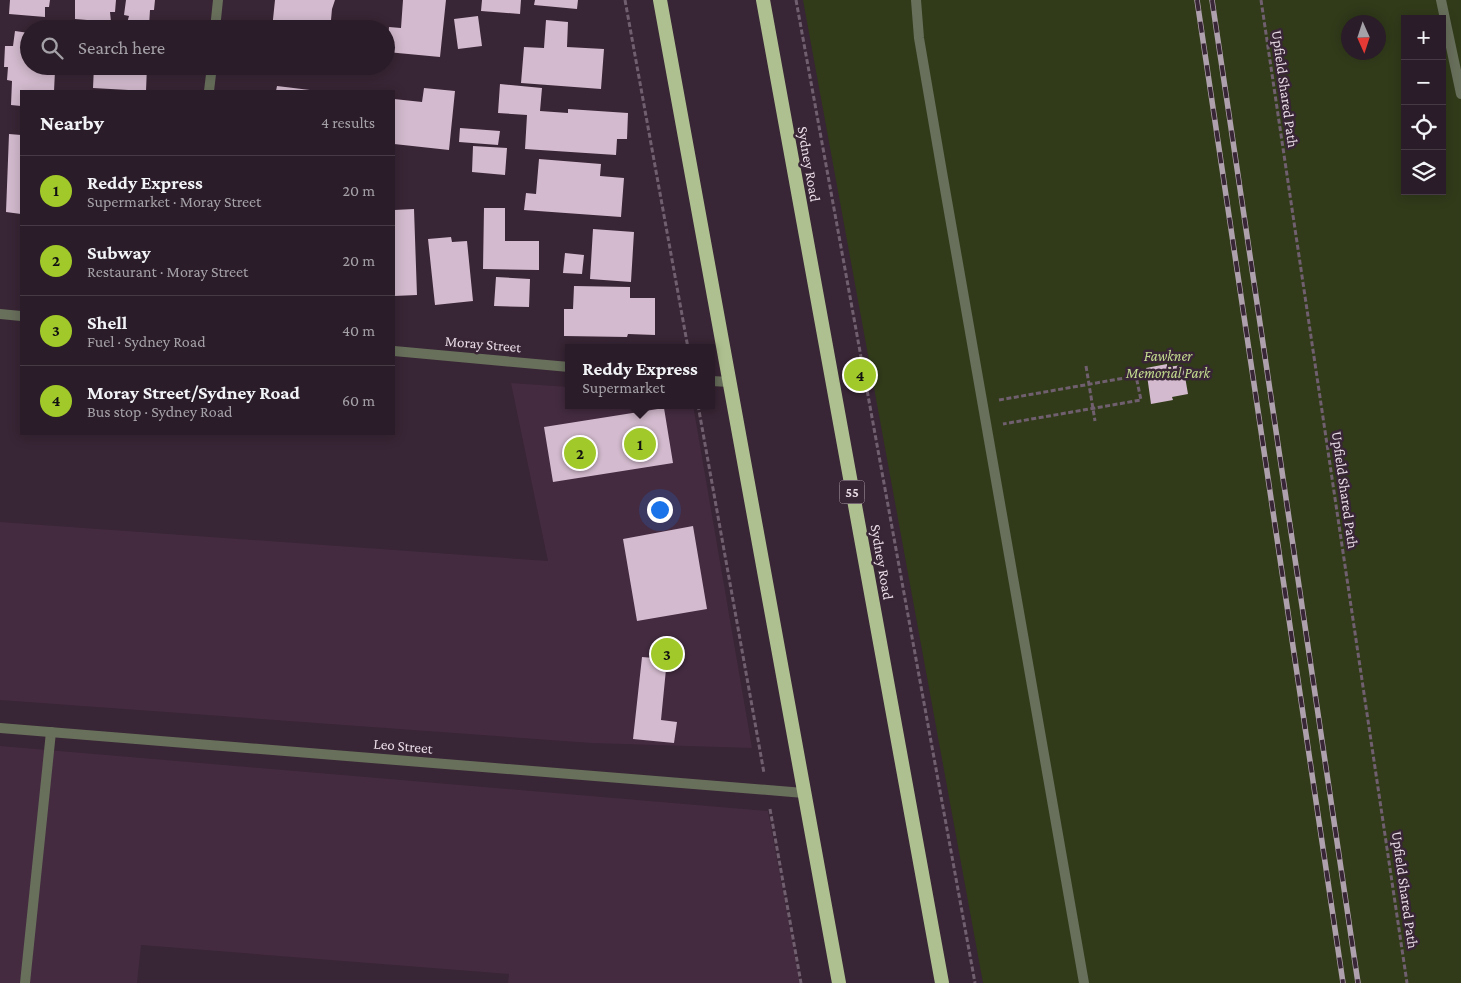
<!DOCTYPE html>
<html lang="en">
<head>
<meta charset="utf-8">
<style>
  body { margin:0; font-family:"Crimson Pro",serif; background:#362934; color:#f1f3f6 }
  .controls { position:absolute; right:15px; top:15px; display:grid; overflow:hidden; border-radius:0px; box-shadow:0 2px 12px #0003 }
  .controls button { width:45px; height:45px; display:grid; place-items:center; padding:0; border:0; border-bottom:1px solid #463a45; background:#2a1c28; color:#f1f3f6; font:25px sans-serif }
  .compass { position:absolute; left:1341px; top:15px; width:45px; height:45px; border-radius:50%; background:#2a1c28; box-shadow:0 2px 12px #0003; rotate:177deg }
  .you { position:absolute; left:659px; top:509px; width:18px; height:18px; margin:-12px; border:4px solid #fff; border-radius:50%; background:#1a73e8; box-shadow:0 0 0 8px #1a73e833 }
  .badge { display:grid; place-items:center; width:32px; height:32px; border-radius:50%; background:#a1c929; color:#111; font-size:16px; font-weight:700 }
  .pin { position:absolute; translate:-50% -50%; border:2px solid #fff; box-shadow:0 1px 5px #0006 }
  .popup { position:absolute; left:565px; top:344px; width:150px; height:65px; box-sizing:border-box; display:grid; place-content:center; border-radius:0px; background:#2a1c28; filter:drop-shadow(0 1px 4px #0005); font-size:16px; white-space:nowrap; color:#a5a1a8 }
  .popup b { font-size:19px; color:#f1f3f6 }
  .popup::after { content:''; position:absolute; left:50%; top:100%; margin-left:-10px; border:10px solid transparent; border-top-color:#2a1c28 }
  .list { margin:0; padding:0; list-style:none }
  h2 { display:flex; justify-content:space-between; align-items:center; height:65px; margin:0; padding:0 20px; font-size:21px }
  h2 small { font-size:16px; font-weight:400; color:#a5a1a8 }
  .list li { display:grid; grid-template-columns:32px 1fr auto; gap:15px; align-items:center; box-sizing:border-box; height:70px; padding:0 20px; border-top:1px solid #463a45 }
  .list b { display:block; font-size:19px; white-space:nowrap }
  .list p { margin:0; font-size:16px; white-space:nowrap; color:#a5a1a8 }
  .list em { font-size:16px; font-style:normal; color:#a5a1a8 }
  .icon { flex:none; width:28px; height:28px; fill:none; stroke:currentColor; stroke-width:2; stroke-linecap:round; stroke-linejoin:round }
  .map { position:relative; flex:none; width:1461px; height:983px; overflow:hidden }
  .search { position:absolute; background:#2a1c28; box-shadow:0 2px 12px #0003; left:20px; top:20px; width:375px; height:55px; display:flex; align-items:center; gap:12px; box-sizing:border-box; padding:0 18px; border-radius:28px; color:#a5a1a8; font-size:19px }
  .panel { position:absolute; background:#2a1c28; box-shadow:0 2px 12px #0003; left:20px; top:90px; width:375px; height:345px; border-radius:0px }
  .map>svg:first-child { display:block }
  .built { fill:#442b40 }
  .green { fill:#313b1a; fill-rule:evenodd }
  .building { fill:#d3bace }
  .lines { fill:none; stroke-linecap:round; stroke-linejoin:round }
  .path { stroke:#705f6e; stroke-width:3; stroke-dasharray:5 2.5; stroke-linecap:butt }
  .service { stroke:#686f5b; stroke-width:10 }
  .minor { stroke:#686f5b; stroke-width:10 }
  .trunk { stroke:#afc090; stroke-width:14 }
  .rail-casing { stroke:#afa0ad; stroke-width:5.5 }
  .rail { stroke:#382535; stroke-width:4; stroke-dasharray:11; stroke-linecap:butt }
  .labels { text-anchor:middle; stroke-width:5; stroke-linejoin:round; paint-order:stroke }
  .shield { fill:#382535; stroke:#b3a4b1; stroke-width:1 }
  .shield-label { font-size:14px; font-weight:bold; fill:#e8dbe6 }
  .street-label { font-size:15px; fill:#e8dbe6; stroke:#382535 }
  .park-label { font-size:15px; font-style:italic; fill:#c3dc8f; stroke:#382535 }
</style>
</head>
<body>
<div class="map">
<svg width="1461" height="983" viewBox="0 0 1461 983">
  <rect width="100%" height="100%" fill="#382535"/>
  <!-- built -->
  <path class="built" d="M511 383 569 387V405H693L752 748 592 743 0 700V522L548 561Z
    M0 746 768 811 800 983H508L509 974 141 945 137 983H0Z"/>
  <!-- green -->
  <path class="green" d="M803 0H1461V983H983ZM1405 19H1442V191H1405ZM1348 22H1378V52H1348Z"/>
  <!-- building -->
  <path class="building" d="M10 0H50L49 7H45V17L9 14Z
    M75 0H116L115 12H110L111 22 75 19Z
    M126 0H155L154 10H150L149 26 127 23 129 16 124 15Z
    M275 0H335L332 9 331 20 363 23V29H272Z
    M403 0H446L440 57 387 52 389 27 401 28Z
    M482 0H521L520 14 481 11Z
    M535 0H578L577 9 534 5Z
    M478 16 482 46 458 49 454 19Z
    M546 20 568 22 567 47 604 49 601 89 521 83 524 47 544 48Z
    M15 31 29 33V66H47V70L55 71 54 91H21V106L11 105 12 81 7 80 8 67H4L5 46H13Z
    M94 66H147L146 91 93 88Z
    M500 84 542 88 540 111 568 113V109L628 113 627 139H617L616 155 525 149 527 115 498 113Z
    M277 86 310 90V91H276Z
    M424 88 455 91 449 150 394 144V99L422 102Z
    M460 128 500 131 498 145 459 142Z
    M9 134 21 135V214L6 212Z
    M473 146 507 148 505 175 472 172Z
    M539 159 601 164 600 176 624 178 621 217 524 210 526 193 536 194Z
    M484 208H505V241H539V270L483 269Z
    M414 209 417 295 394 296V210Z
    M593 229 634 232 631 282 590 279Z
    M451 237 452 242 467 241 473 301 435 305 428 239Z
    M565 253 584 255 582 274 563 273Z
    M496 277 530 279 529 307 494 306Z
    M574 286 630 287V298H655V335L628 334 627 337 564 336V309H573Z
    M1167 364V367L1183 365 1188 394 1172 397 1173 400 1151 404 1146 368Z
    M664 408 673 463 553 482 544 427Z
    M693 526 707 609 637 621 623 539Z
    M642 657 667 659 661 720 677 722 674 743 633 739Z"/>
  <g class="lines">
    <!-- path -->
    <path class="path" d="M625 0 688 348
      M796 0 975 983
      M1261 0 1407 983
      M1086 366 1095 421
      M999 400 1136 376 1141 400 1003 424
      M698 405 764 773
      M770 809 801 983"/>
    <!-- service -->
    <path class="service" d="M916 0 919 38 942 172 1084 983
      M1441 0 1461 94
      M25 983 51 732"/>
    <!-- minor -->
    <path class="minor" d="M215 29 218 0
      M209 91 212 66
      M0 314 21 316
      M394 351 569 367
      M711 381 730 382
      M0 728 804 793"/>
    <!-- trunk -->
    <path class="trunk" d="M660 0 839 983
      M763 0 942 983"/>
    <!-- rail casing -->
    <g class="rail-casing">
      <path id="rail" d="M1197 0 1343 983
        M1212 0 1358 983"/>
    </g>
    <!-- rail -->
    <use href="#rail" class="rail"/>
  </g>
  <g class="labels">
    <!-- shield labels -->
    <rect class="shield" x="839.5" y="480.5" width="25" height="23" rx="4"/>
    <g class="shield-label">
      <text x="852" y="497">55</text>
    </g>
    <!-- street labels -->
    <g class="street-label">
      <text transform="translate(1285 89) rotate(82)" y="5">Upfield Shared Path</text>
      <text transform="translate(809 164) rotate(80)" y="5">Sydney Road</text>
      <text transform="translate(483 344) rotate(5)" y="5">Moray Street</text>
      <text transform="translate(1345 490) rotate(82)" y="5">Upfield Shared Path</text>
      <text transform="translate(882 562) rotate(80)" y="5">Sydney Road</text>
      <text transform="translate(403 746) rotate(5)" y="5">Leo Street</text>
      <text transform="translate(1405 890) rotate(82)" y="5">Upfield Shared Path</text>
    </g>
    <!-- park labels -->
    <g class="park-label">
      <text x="1168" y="361">Fawkner<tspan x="1168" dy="17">Memorial Park</tspan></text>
    </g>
  </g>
</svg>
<div class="controls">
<button>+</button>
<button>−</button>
<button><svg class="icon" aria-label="locate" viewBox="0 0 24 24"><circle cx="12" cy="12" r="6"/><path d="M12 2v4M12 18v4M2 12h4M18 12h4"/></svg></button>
<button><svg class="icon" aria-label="layers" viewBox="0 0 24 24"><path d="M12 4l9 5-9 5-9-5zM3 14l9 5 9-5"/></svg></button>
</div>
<svg class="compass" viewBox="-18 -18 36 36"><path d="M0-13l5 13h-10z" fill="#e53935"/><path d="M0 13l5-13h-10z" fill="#a5a1a8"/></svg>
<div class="you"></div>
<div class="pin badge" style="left:640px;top:444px">1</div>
<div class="popup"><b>Reddy Express</b>Supermarket</div>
<div class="pin badge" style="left:580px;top:453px">2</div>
<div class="pin badge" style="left:667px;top:654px">3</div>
<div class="pin badge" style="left:860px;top:375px">4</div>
<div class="search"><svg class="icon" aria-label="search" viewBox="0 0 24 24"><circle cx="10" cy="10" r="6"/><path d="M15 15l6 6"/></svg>Search here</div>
<section class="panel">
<h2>Nearby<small>4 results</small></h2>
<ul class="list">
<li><span class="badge">1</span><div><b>Reddy Express</b><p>Supermarket · Moray Street</p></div><em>20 m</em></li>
<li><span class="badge">2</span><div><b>Subway</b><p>Restaurant · Moray Street</p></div><em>20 m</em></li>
<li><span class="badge">3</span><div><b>Shell</b><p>Fuel · Sydney Road</p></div><em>40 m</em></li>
<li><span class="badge">4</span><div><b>Moray Street/Sydney Road</b><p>Bus stop · Sydney Road</p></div><em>60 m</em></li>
</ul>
</section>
</div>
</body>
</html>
